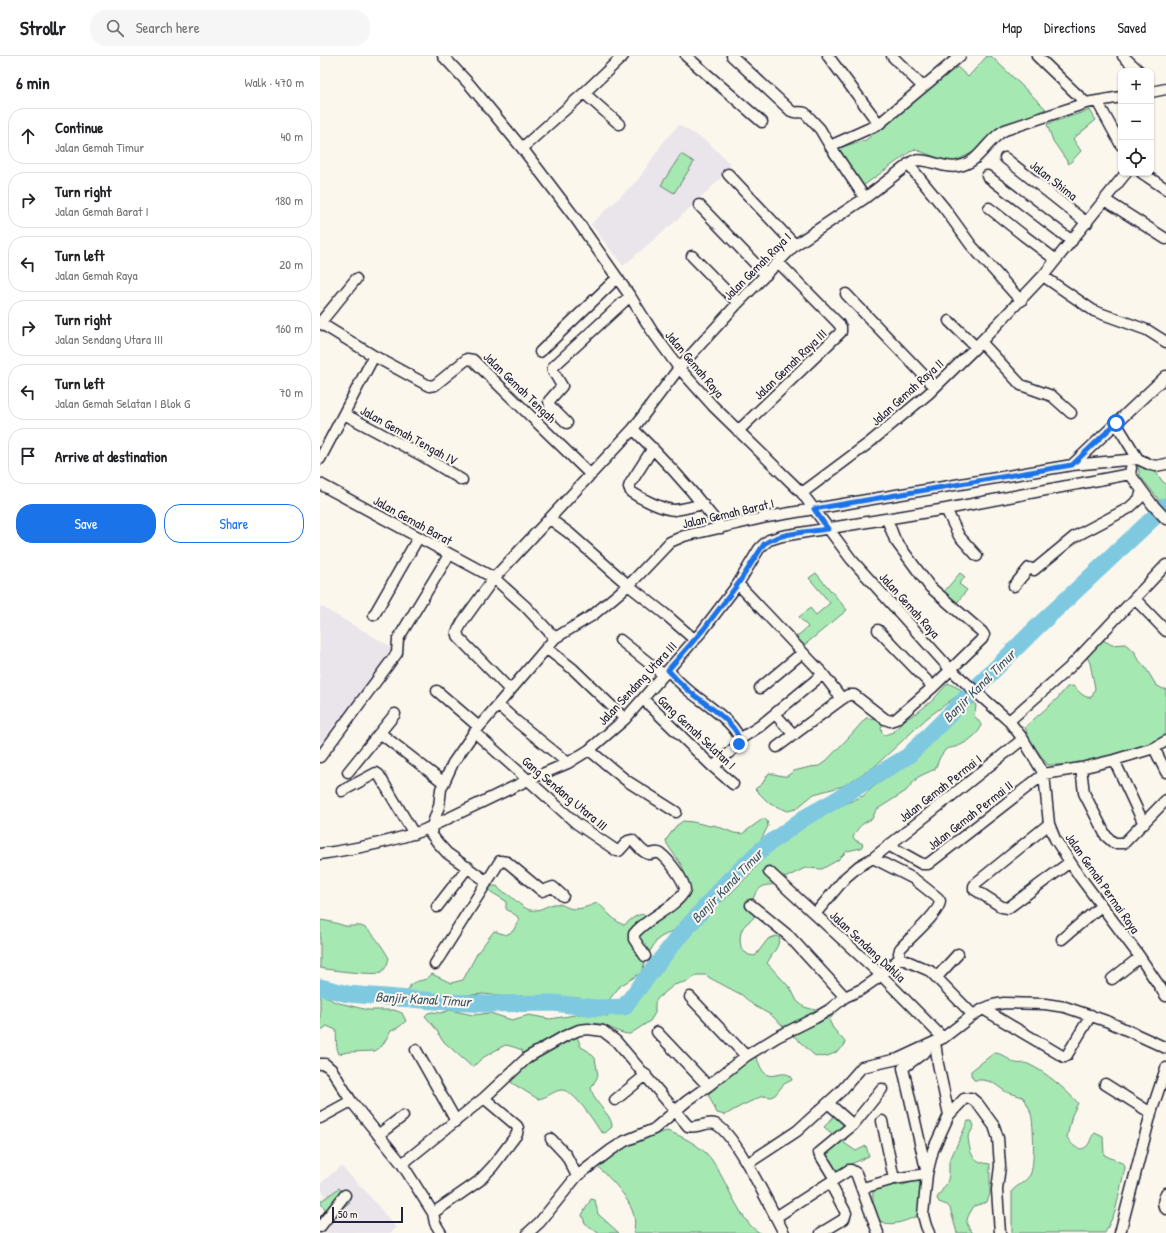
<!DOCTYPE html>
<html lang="en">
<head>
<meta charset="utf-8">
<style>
  body { margin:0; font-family:"Patrick Hand",sans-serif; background:#f6f6f6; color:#202124 }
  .controls { position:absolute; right:12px; top:12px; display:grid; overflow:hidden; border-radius:8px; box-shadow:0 1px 3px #0004 }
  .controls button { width:36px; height:36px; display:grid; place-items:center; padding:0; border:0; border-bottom:1px solid #e0e0e0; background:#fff; color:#202124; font:20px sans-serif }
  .scale { position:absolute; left:12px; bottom:10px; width:71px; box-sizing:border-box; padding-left:4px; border:2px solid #22223b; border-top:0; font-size:11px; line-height:14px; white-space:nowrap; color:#22223b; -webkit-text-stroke:3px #fbf7ec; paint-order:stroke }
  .stop { position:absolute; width:12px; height:12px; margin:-9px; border:3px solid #1a73e8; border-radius:50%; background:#fff }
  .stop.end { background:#1a73e8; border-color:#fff; box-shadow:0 1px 4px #0008 }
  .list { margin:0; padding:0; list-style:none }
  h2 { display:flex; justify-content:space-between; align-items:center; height:52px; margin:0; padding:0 16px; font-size:17px }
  h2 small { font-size:13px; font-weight:400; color:#757577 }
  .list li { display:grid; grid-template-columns:26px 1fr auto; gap:12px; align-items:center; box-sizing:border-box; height:56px; margin:0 8px 8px; padding:0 8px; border:1px solid #e0e0e0; border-radius:16px }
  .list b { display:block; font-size:15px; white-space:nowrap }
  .list p { margin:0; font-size:13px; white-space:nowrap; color:#757577 }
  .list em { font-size:13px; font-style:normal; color:#757577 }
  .actions { display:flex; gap:8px; padding:12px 16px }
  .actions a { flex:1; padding:9px 0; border:1px solid #1a73e8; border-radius:16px; text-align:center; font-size:14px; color:#1a73e8 }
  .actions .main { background:#1a73e8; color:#fff }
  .icon { flex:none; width:22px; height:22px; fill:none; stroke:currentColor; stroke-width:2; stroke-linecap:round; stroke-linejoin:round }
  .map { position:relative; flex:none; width:846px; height:1177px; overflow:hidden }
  header { display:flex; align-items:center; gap:24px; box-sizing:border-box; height:56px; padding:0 20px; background:#fff; border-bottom:1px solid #e0e0e0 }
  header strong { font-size:19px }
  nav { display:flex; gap:22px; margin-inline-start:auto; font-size:14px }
  .search { width:280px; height:36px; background:#f6f6f6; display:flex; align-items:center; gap:10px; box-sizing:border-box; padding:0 14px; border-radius:16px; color:#757577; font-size:15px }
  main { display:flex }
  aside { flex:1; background:#fff }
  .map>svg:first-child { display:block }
  .built { fill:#eae4eb }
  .green { fill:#a6e8b2; stroke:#648576 }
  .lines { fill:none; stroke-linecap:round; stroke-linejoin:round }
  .river { stroke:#7fc9e0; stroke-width:17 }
  .street-casing { stroke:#22223b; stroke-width:13 }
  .street { stroke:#fbf7ec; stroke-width:10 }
  .route { stroke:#1a73e8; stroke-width:5 }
  .labels { text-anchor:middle; stroke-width:4; stroke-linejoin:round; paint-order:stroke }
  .street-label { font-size:13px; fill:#22223b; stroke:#fbf7ec }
  .water-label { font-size:14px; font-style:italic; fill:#3e546d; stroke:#fbf7ec }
</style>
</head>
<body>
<header>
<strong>Strollr</strong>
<div class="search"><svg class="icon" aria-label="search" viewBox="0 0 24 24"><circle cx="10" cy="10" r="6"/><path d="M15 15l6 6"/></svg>Search here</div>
<nav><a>Map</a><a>Directions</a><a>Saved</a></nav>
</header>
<main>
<aside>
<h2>6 min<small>Walk · 470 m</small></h2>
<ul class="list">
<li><svg class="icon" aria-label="ahead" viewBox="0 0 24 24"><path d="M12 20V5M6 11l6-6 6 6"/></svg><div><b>Continue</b><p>Jalan Gemah Timur</p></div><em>40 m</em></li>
<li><svg class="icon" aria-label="right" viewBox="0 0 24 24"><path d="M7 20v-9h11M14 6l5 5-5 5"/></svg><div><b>Turn right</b><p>Jalan Gemah Barat I</p></div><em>180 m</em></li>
<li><svg class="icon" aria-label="left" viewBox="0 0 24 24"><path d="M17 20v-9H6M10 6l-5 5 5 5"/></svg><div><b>Turn left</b><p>Jalan Gemah Raya</p></div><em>20 m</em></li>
<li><svg class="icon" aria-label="right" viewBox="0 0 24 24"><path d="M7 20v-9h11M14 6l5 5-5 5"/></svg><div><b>Turn right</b><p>Jalan Sendang Utara III</p></div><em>160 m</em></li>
<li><svg class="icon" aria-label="left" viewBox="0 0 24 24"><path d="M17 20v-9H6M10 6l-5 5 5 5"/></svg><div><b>Turn left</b><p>Jalan Gemah Selatan I Blok G</p></div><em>70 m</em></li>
<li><svg class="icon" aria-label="arrive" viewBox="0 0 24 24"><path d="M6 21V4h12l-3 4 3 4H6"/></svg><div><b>Arrive at destination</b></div></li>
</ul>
<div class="actions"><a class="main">Save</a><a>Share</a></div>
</aside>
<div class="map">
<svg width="846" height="1177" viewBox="0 0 846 1177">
  <rect width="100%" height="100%" fill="#fbf7ec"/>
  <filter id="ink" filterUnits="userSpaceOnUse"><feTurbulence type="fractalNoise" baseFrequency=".025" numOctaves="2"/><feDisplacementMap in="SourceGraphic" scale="8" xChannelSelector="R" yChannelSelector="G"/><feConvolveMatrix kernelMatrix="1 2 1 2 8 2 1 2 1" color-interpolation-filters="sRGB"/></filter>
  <g filter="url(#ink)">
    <!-- built -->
    <path class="built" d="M359 69 389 87 411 109 398 125 359 162 303 210 271 168 318 124 345 84Z
      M0 550 75 593 0 687Z
      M21 1110 48 1138 76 1172 70 1177H3L8 1170 10 1163 0 1147V1145L5 1139 0 1131V1128Z"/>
    <!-- green -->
    <path class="green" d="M667 0H671L726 53 675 73 658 94 631 107 594 93 543 130 514 93 546 84 635 9 648 21Z
      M770 54 776 64 753 83 761 95 749 108 733 85 727 68Z
      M361 98 374 106 354 137 341 129Z
      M821 408 835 415 843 426 846 428V441L842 446 839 444 820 420 818 411Z
      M496 517 527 554 482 591 475 582 488 571 479 561 490 552 496 559 510 547 489 522Z
      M640 517 645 521 639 528 647 534 636 548 623 537Z
      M781 583 792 589 805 588 815 596 816 601 825 611 836 629 843 633H846V680C824 694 779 704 753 708 745 709 736 709 728 709L709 684 705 671 737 643 747 631 753 630C759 635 764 643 772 641L775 632 770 607 766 599Z
      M628 627 640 633 641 637 607 662 554 711 523 730 494 738 476 753 468 755 450 748 435 733 442 728 449 717 463 720H467L474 715 490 711 499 710 506 705 529 681 546 662C553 662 558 664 563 668L561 672 562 677 565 679 573 676 586 663 598 656 613 644Z
      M650 647H655L656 651 654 659C656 663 661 666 661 670 660 678 642 690 635 691 631 692 629 692 626 693L620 701 615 713 598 721 586 735 556 754 552 763C542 767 538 771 533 781L535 784 543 788 541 792 527 795 518 804 502 813 485 812 451 829C440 828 432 839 432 850 432 853 435 856 434 859 434 864 429 865 426 868 419 875 419 885 422 894L429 899 435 900 448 883 456 880 460 882 457 891 447 907 471 933 477 945 484 951 499 955 514 952 515 957 509 964 513 972 525 986 524 990C517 997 504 1004 494 999L451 959 433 949 422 939 390 922 386 919H377L368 925 354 929 337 943 335 947V957L330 965 310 978C300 978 292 972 283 969 276 966 268 969 261 970L256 978 261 991 268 995 275 1002 278 1020 271 1032C272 1036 274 1041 276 1044 281 1053 292 1060 292 1071L285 1077 281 1076C274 1066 254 1033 241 1034 233 1035 227 1042 218 1043L192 1027 190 1023 203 998 202 994C197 992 191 990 186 989 184 989 164 1001 161 1003 158 1006 156 1009 152 1011L122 984 116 973 105 960 108 957 112 956 121 957 130 954 153 959 170 957 192 964 209 959 230 963 261 958 288 960 304 954 316 942 339 915 356 892 379 868 396 848 404 844 429 819 448 796 502 758 543 740 553 731 591 706 619 677 630 669Z
      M444 762 447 765 448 770 436 794 429 800 404 824 357 873 341 881 337 884 325 903 323 913 321 917 300 930 288 945 283 946 258 942 244 943 226 942 203 943 164 938 134 940 113 939 103 940H94L90 938 88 935C90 926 95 926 103 924 107 923 109 921 112 918L131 927 143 924 158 896 174 875 186 879 193 875 199 864 197 860 186 853V845L171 836 169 832 170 830H177L181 835C192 838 199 851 210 854 219 856 227 849 234 848 240 847 244 850 249 852 258 855 269 850 277 847 283 850 286 856 291 860 295 864 299 867 304 869 317 859 319 855 335 862L369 832 362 810 347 788 346 784 356 770 363 765 373 766 390 770 394 769 414 777 422 778Z
      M0 864C9 865 16 867 25 870 30 871 35 869 40 870 51 871 64 894 69 902 67 909 66 914 59 917 52 919 8 914 0 912Z
      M0 937 15 946 48 954H74L82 957 86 965 79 971 71 975 62 990 55 995 28 996 19 998C15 989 17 984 16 974L7 970 0 975Z
      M674 997C682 997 686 1002 693 1006 698 1009 704 1006 708 1008 726 1016 745 1033 758 1047L752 1059 747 1081C750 1087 759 1098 767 1090 771 1086 770 1081 775 1077L783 1081 784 1099 804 1108 805 1112 795 1156 785 1177H692V1135C697 1129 706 1126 710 1119 715 1110 714 1068 711 1058 710 1052 706 1046 703 1041L686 1036 672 1026 663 1024H654L651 1019V1015Z
      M436 1001C439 1006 441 1015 446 1018 453 1023 462 1014 471 1020L472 1024 464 1028 455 1039 451 1041 443 1040 438 1042 421 1050 405 1059 397 1057 388 1038 395 1033 404 1023 419 1013 428 1004Z
      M517 1057 529 1067V1078L524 1087 536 1095 546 1090 549 1100 531 1108 515 1119 499 1100 515 1080 504 1071Z
      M648 1065H652L654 1070 648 1081C650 1098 652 1106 670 1108V1138L667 1146 654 1150C647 1162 643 1166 653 1177H637L630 1152 627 1149 619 1146 617 1142 627 1127 629 1119V1106Z
      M347 1075C362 1080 375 1087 387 1098 398 1110 407 1132 415 1146 422 1158 428 1170 440 1177H313C322 1153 294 1126 278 1111 278 1111 280 1106 281 1105 282 1103 286 1101 289 1100 306 1088 327 1080 347 1075Z
      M596 1125 600 1126 602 1130 599 1156 597 1160C566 1174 551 1171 553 1134L566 1130 583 1129Z
      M19 1132 30 1146 11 1161 0 1146Z
      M271 1143 275 1144 278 1158 299 1177H278L265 1167 262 1159Z"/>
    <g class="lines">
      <!-- river -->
      <path class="river" d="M0 931 28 938 115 945 165 948 233 947 276 952 304 951 355 885 408 825 443 792 484 762 511 747 588 700 717 571 846 450"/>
      <!-- street casing -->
      <g class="street-casing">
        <path id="street" d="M123 0 150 29 202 92 256 163 310 240 332 275 359 312 393 350 482 437 531 503 630 613 689 665 703 683 724 718 729 768 735 783 760 821 817 897 846 940
          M366 0 442 66
          M412 0 471 55C476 58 480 55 485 57L500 73 510 90
          M508 0 559 68
          M572 0 603 31
          M717 0 766 47
          M803 0 819 15
          M831 36 846 33
          M264 37 299 68
          M777 45 801 89
          M202 92 264 37 303 0
          M685 102 767 167
          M588 108 625 153 651 189 701 245
          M822 117 846 133
          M408 118 475 189
          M667 120 752 185
          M545 142 510 90 559 68 640 0
          M785 144 846 183
          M379 149 446 219
          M669 152 703 179 736 204
          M372 200 418 247
          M723 220 774 255 827 274 846 286
          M526 238 615 331
          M629 265 656 291
          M0 267 54 300 109 330 115 329 147 303 153 304 271 419
          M0 267 36 223
          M661 286 701 329 732 340 751 357
          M220 296 297 222
          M24 358 101 399 142 424
          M247 367 230 350 229 345 242 330 233 315V311L310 240
          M796 367 818 403
          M313 373C345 404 374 436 401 472
          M418 375 521 276V271L518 267 458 206
          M333 392 310 428 309 431 311 436C320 442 343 454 355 454 364 453 374 450 383 448
          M0 403 54 300
          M752 409 846 320
          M811 412 810 418 832 448 846 463
          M0 428 174 522 205 550 235 582
          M482 437 549 387 608 338 654 293 723 220 806 117
          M626 453 639 480 657 500
          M230 463 249 477 308 529 345 558 375 584
          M418 528 503 618 522 643 528 639H534L565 663 570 665 576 663 613 631 662 583 664 579 662 576 610 531 575 484 567 463
          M694 530 709 512 714 514 754 481 809 452 819 443 822 435
          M815 543 846 575
          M54 559 98 482
          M558 574 613 631
          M300 584 344 619
          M226 592 253 613 305 663
          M348 614C354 621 361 628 368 634 379 644 424 671 419 688L393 711
          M440 632 482 597
          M190 634 139 582 137 576 143 565 174 522 313 373 359 312 418 247 475 189 545 142 593 105C608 101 624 114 639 110 661 106 667 83 685 74L766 47 801 41
          M117 635 159 671
          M323 643 391 709 413 728
          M178 649 196 665 248 707
          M455 658 474 679
          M689 665 749 612 846 509
          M60 677 123 726
          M160 681 256 767 297 795H299L308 785 312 784C317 788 322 797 329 798 333 798 337 795 341 798 348 803 365 825 365 834 356 852 326 862 314 878V883L325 900
          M420 683 440 670 503 618
          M457 691 522 643
          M834 692 846 716
          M269 694 307 725 356 756
          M0 701 77 597 78 583 129 499
          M794 704 824 768
          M761 712 764 737 786 780 794 787H804L846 744
          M28 716 75 658
          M22 735 56 717 59 719 94 778
          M729 768 656 827 654 830V833L682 851 688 852 750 806
          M568 789 602 808H608L724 718 761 712 794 704 834 692 846 685
          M0 798C35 793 71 786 104 774L208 724 248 707 269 694 305 663 383 574 418 528 439 493 444 488 449 484 462 480 626 453 810 418
          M553 802 594 823 618 842 620 845C620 857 589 882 580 893L579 897 580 902
          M449 816 561 919 623 982
          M166 825 127 797 118 787 111 778 112 770 119 750 121 733 133 707 153 678 235 582 273 559 311 527 350 486 364 480 447 461 752 409 818 403 831 409 836 410 846 408
          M431 849 469 880 525 941
          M117 851 148 811
          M495 858 526 821 539 810 553 802 703 683
          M742 883 781 850
          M580 902 610 915 653 959
          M115 908 180 805 187 806 222 835 233 831 243 840
          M617 921 638 898
          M792 923 820 901
          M370 941 426 1000
          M663 953 744 1001 747 999 771 959
          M337 976 388 1030
          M96 994 136 1065
          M606 995 583 1012 607 1118 603 1159 606 1170 609 1177
          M0 1008H5L12 1014 31 1045 82 1108 113 1157 115 1167 121 1177
          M785 1028 831 1057
          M295 1044 326 1019
          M508 1047 533 1069
          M629 1059 644 1043 651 1042 658 1048 674 1070 678 1082 680 1110 677 1134 680 1177
          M0 1062 31 1045
          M562 1065 574 1123
          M58 1079 83 1060
          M231 1083 246 1099 257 1120
          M82 1108 164 1042 208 1001 245 980 259 974 268 973 283 975 296 985 368 1070C377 1073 387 1065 395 1068 415 1076 452 1155 464 1177
          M427 1108 477 1075 521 1035 542 1011 578 1003 623 982 653 959 663 953 673 949 684 947 725 948 745 951 789 966 846 992
          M515 1123 499 1097 533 1069 562 1033
          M543 1132 574 1123 607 1118 613 1094 629 1059 618 1008 615 986
          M846 1137C844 1143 841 1148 846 1153
          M113 1157 159 1125 173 1110 197 1078 198 1072 197 1070 164 1042
          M456 1161 529 1114H531L536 1117 558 1177
          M0 1171 25 1139
          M208 1177 220 1166 257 1120 291 1094 305 1085 334 1073 367 1045 388 1030 426 1000 457 981 495 962 509 954 525 941 542 933 555 924 580 902
          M501 1177 524 1163 526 1157 510 1127
          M800 1177 831 1057 846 1012"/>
      </g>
      <!-- street -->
      <use href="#street" class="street"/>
    </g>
  </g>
  <g class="lines" filter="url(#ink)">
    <!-- route -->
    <path class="route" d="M419 688C424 671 379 644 368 634 361 628 354 621 348 614L383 574 418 528 444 488C462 476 488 476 508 473L494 453 752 409 796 367"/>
  </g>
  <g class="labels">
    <!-- street labels -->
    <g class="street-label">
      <text transform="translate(734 124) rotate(38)" y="5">Jalan Shima</text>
      <text transform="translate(437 210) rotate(-45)" y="5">Jalan Gemah Raya I</text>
      <text transform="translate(375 308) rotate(50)" y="5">Jalan Gemah Raya</text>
      <text transform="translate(470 308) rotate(-44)" y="5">Jalan Gemah Raya III</text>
      <text transform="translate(200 331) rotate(44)" y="5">Jalan Gemah Tengah</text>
      <text transform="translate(587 336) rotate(-42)" y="5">Jalan Gemah Raya II</text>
      <text transform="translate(89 379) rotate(29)" y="5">Jalan Gemah Tengah IV</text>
      <text transform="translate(408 457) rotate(-13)" y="5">Jalan Gemah Barat I</text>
      <text transform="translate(93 464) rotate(29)" y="5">Jalan Gemah Barat</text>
      <text transform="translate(590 549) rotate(48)" y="5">Jalan Gemah Raya</text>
      <text transform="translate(317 627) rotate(-47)" y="5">Jalan Sendang Utara III</text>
      <text transform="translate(377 676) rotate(43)" y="5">Gang Gemah Selatan I</text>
      <text transform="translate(620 732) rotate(-38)" y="5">Jalan Gemah Permai I</text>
      <text transform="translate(245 737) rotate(40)" y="5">Gang Sendang Utara III</text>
      <text transform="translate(650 759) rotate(-38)" y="5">Jalan Gemah Permai II</text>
      <text transform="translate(783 827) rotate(55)" y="5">Jalan Gemah Permai Raya</text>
      <text transform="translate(548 890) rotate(43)" y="5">Jalan Sendang Dahlia</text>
    </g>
    <!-- water labels -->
    <g class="water-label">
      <text transform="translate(659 630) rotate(-45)" y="5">Banjir Kanal Timur</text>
      <text transform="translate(407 830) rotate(-46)" y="5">Banjir Kanal Timur</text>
      <text transform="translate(103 943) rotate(3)" y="5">Banjir Kanal Timur</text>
    </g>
  </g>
</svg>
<div class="controls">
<button>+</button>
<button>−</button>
<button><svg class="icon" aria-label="locate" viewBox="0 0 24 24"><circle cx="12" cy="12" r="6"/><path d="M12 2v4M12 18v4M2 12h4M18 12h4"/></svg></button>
</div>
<div class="scale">50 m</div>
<div class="stop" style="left:796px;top:367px"></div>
<div class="stop end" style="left:419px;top:688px"></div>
</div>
</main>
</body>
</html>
